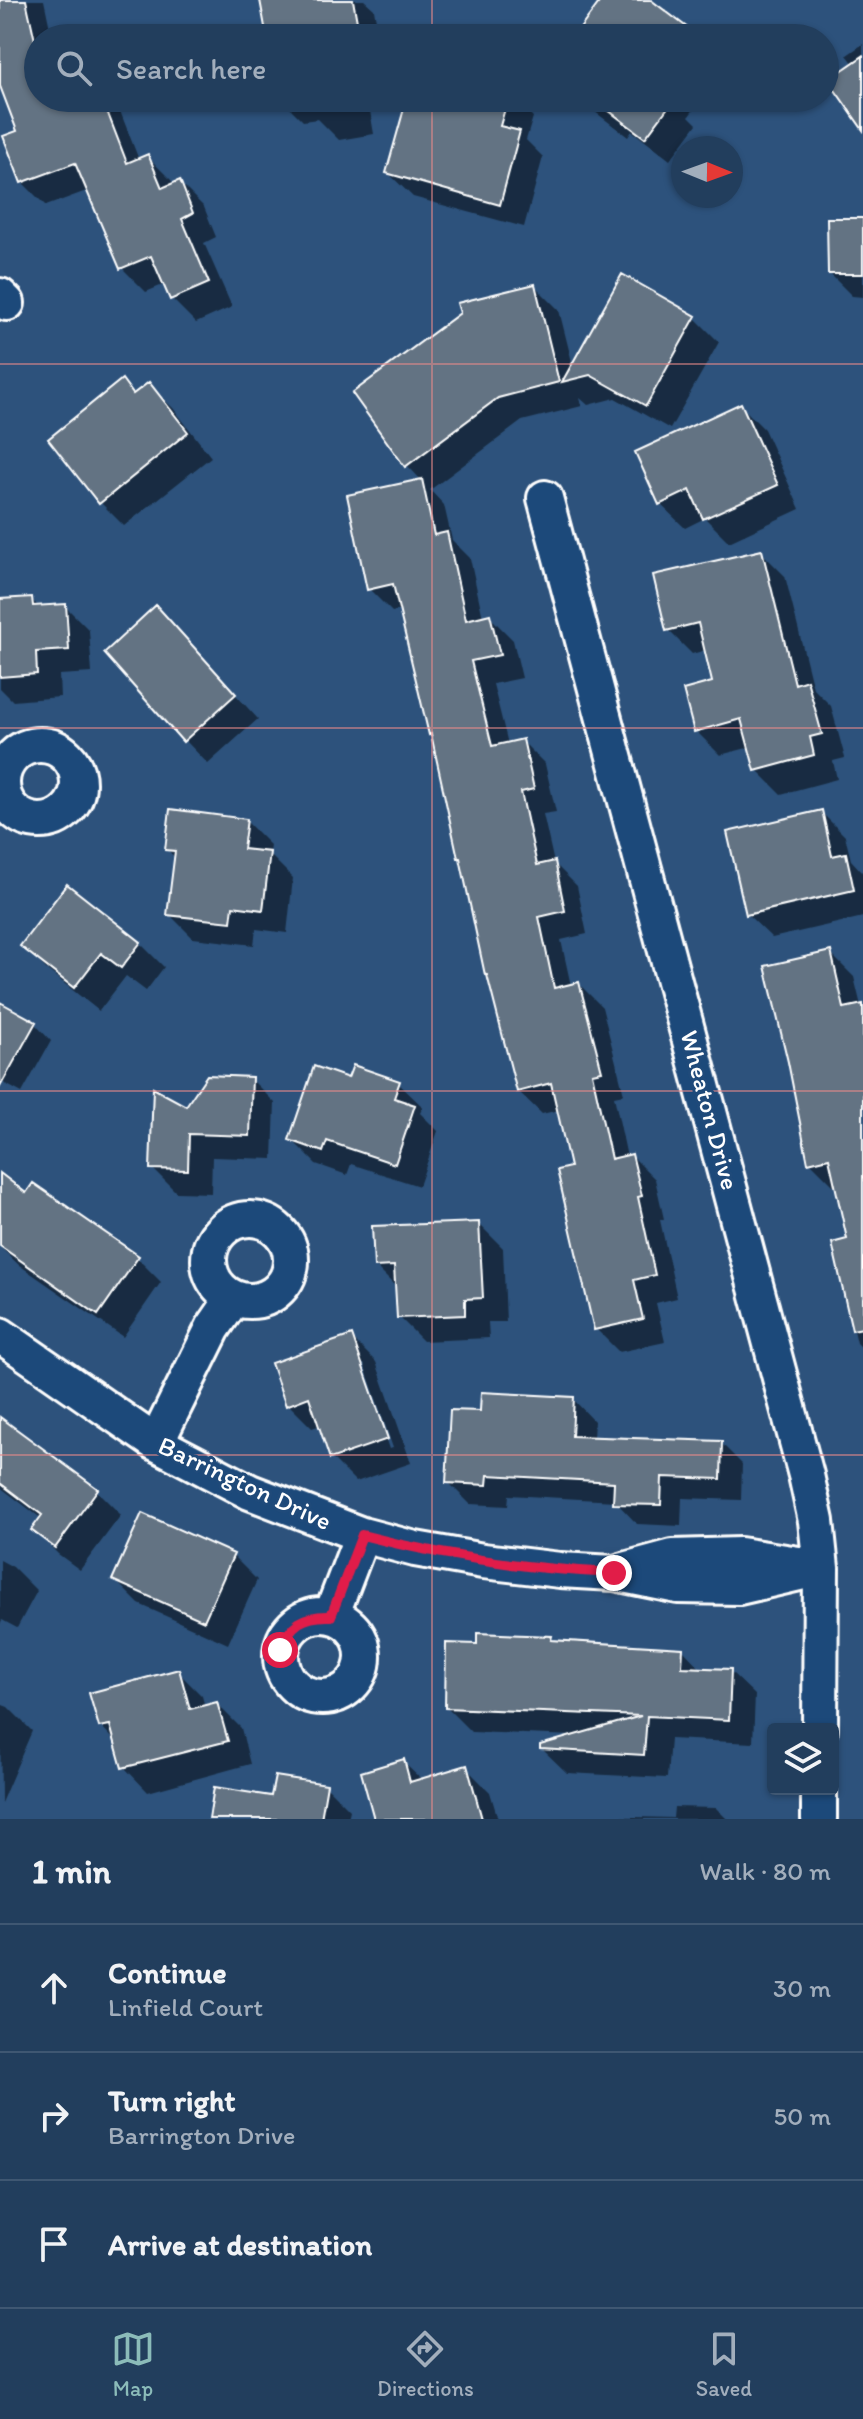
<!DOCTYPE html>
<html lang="en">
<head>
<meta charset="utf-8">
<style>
  body { margin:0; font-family:Itim,sans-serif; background:#2a4563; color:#f1f3f6 }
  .controls { position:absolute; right:24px; bottom:24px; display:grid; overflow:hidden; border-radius:8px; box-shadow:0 2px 6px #0004 }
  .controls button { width:72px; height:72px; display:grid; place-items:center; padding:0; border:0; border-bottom:2px solid #3f5772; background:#223e5d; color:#f1f3f6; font:40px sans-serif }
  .compass { position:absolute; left:671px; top:136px; width:72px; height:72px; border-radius:50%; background:#223e5d; box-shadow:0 2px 6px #0004; rotate:91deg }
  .stop { position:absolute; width:24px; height:24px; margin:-18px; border:6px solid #e11d48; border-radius:50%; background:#fff }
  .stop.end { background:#e11d48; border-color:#fff; box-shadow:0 2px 8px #0008 }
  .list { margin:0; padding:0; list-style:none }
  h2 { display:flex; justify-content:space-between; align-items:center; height:104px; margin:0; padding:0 32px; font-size:34px }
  h2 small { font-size:26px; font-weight:400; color:#a2aebc }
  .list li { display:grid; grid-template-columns:52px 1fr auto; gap:24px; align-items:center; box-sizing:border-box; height:128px; padding:0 32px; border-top:2px solid #3f5772 }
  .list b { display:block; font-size:30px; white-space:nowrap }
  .list p { margin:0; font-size:26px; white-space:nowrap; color:#a2aebc }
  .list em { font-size:26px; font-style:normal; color:#a2aebc }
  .icon { flex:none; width:44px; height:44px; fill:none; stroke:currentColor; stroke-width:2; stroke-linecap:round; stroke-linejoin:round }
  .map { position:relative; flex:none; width:863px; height:1819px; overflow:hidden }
  .search { position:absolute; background:#223e5d; box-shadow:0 2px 6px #0004; left:24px; right:24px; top:24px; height:88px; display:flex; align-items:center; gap:20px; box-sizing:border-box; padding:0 28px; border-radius:44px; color:#a2aebc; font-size:30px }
  .sheet { height:488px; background:#223e5d }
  nav { display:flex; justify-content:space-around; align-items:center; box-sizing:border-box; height:112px; border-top:2px solid #3f5772; background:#223e5d; font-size:22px; color:#a2aebc }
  nav a { display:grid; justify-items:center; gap:4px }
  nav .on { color:#8bbbb9 }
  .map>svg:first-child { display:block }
  .shadow { fill:#0007; fill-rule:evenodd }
  .building { fill:#637383; stroke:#fff; stroke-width:2 }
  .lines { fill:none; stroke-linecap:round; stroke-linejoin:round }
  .street-casing { stroke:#fff; stroke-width:40 }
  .street { stroke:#1f4a7a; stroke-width:34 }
  .route { stroke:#e11d48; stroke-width:10 }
  .grid { fill:none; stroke:#e88989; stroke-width:2; stroke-opacity:0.55 }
  .labels { text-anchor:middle; stroke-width:6; stroke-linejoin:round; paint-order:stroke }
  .street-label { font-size:26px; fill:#fff; stroke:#1f4a7a }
</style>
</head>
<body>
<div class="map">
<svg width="863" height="1819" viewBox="0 0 863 1819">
  <rect width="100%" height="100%" fill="#2d527c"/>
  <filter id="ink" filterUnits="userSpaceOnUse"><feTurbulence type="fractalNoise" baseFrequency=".0125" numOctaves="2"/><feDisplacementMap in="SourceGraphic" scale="16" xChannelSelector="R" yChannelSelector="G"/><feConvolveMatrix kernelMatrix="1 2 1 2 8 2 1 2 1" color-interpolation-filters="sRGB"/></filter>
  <g filter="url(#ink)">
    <!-- shadow -->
    <path class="shadow" d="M0 0H44L52 38H38V98H115L139 160 147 156 171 180 174 185 180 183 204 207 216 237 204 243 232 307 196 323 172 299 165 284 146 292 122 268 89 190 46 206 22 182 20 132 0 81Z
      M262 0H364L374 9 379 38H269Z
      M863 44V126L854 64 847 55Z
      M280 98H389L390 101 369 105 374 134 339 140 318 119 303 121Z
      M409 98H513L533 117 526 140 543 157 524 227 413 197 388 173Z
      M577 98H702L689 116 697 124 670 160 632 131 628 137Z
      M863 220V297L852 296 830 274Z
      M623 277 695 318 719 342 670 429 615 398 588 405 580 398 582 406 522 421 430 490 444 505 452 540 470 558 483 618 489 616 513 640 522 678 493 684 508 744 522 741 545 764 556 812 543 814 554 863 577 886 587 934 561 940 571 986 579 984 602 1007 624 1094 614 1096 627 1157 632 1156 655 1179 664 1219 660 1220 677 1298 656 1303 665 1342 619 1352 596 1329 573 1168 559 1110 542 1114 518 1091 401 610 392 612 369 589 350 497 422 481 407 465 535 286 559 310 573 366Z
      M122 382 135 395 149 385 173 408 211 457 124 526 100 502Z
      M740 405 764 429 800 509 729 542 705 518 685 528 660 504Z
      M761 552 785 576 813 688 831 706 845 758 833 761 837 779 781 794 757 770 751 747 720 755 696 731 715 684 706 650 692 654 668 630Z
      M31 599 39 607 65 606 89 630 92 673 59 675 60 697 13 701 0 688V601Z
      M156 608 258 719 208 764 185 740Z
      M821 812 845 836 851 860 863 873V917L772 938 747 914Z
      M246 821 270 845 269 854 293 878 287 933 256 929 254 945 193 938 169 914 176 859 167 849Z
      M140 943 164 967 146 991 126 976 99 1011 46 969 22 945Z
      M830 953 854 977 861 1006H863V1215L837 1185 834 1186 810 1162Z
      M0 1005 35 1024 51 1041 22 1093 0 1081Z
      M251 1079 275 1103 273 1159 212 1157 211 1193 176 1192 152 1168 187 1109Z
      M349 1080 398 1083 423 1107 420 1113 438 1131 419 1186 351 1164 347 1175 316 1164 292 1140Z
      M0 1175 26 1196 137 1258 161 1282 123 1337 19 1265 0 1247Z
      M479 1224 503 1248 506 1322H488L489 1338 423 1341 399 1317 397 1288 375 1266Z
      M863 1237V1354L862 1348 857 1343 834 1244Z
      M352 1338 376 1362 411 1463 356 1482 332 1458 321 1425 312 1428 288 1404ZM360 1364H364L393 1448 389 1449Z
      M573 1399 594 1421 593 1438 721 1443 742 1464 741 1500 682 1498 681 1526 637 1524 615 1501 509 1495 508 1506 470 1504 448 1482 481 1413Z
      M0 1420 97 1491 121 1515 80 1570 58 1554 34 1530 42 1519 0 1487Z
      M233 1556 257 1580 228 1644 139 1604 115 1580Z
      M0 1560 13 1567 37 1591 17 1628 2 1620 0 1624Z
      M551 1638 555 1643 682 1649 702 1670 730 1671 755 1695 753 1743 670 1739 667 1778 567 1773 542 1749 575 1736 471 1732 447 1708 479 1646Z
      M178 1672 202 1696 205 1707 217 1704 241 1728 250 1764 148 1792 124 1767 117 1743 101 1726Z
      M0 1704 8 1707 32 1731 1 1803Z
      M403 1762 422 1780 466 1768 490 1792 498 1819H376Z
      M326 1786 350 1810 348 1819H211L273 1799Z
      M674 1807 716 1808 727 1819H594V1816L673 1818Z"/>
    <!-- building -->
    <path class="building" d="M0 0H26L38 54V98H102L127 163 148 154 162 188 180 180 193 213 182 219 209 283 170 300 151 256 120 269 75 163 21 183 3 136 17 131 0 86Z
      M260 0H353L360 38H267Z
      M601 0H651L701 38H573Z
      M863 56V130L828 80Z
      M407 98H508L500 126 520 131 500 205 386 173Z
      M592 98H675L645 138Z
      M827 218H863V274H828Z
      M622 274 696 316 646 406 590 375 562 382Z
      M535 284 559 382 498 398 405 467 352 393 460 313 457 303Z
      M122 379 133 394 149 382 188 432 99 504 48 439Z
      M741 403 778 485 703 519 690 490 659 505 635 452Z
      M422 479 434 535 447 532 466 620 490 614 500 655 471 661 492 746 523 739 534 789 521 792 537 865 555 861 565 911 539 917 554 988 579 982 602 1071 592 1073 611 1159 632 1154 642 1196 638 1197 655 1275 634 1280 643 1319 594 1330 557 1170 570 1167 551 1083 517 1092 487 975H485L460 858H458L431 734 429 735 393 584 367 590 347 495Z
      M762 550 795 684 807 680 822 734 810 737 814 755 755 771 741 719 694 732 683 690 712 682 698 623 666 631 653 575Z
      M32 597 33 606 66 604 69 650 36 652 37 674 0 677V599Z
      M156 605 236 694 183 742 104 653Z
      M170 809 247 819 243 849 270 852 263 910 233 906 231 922 167 915 175 851 165 850Z
      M822 810 832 856 846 853 854 890 746 915 727 832Z
      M67 884 141 942 121 968 101 953 74 988 20 946Z
      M831 951 844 1008 863 1004V1328L852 1330 832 1243 847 1239 829 1158 808 1163 788 1062 765 966Z
      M0 1002 36 1022 0 1087Z
      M353 1065 400 1081 394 1098 415 1105 395 1164 327 1141 323 1152 289 1140 314 1066 348 1078Z
      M207 1075 252 1077 250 1136 189 1134 188 1170 150 1169 153 1088 186 1106Z
      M0 1173 26 1193 33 1183 139 1256 98 1315 0 1246Z
      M479 1222 483 1298 465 1299V1315L397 1318 394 1266 374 1267 372 1226Z
      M352 1335 388 1439 330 1459 309 1397 286 1406 271 1363Z
      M481 1392 574 1397 572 1436 722 1441 721 1479 662 1477 661 1505 613 1504 614 1482 488 1475 487 1485 446 1483 450 1410 480 1411Z
      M0 1417 98 1489 55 1548 31 1530 42 1515 0 1483Z
      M142 1513 234 1554 204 1621 112 1580Z
      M477 1633 552 1636 551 1640 683 1648 682 1667 731 1669 729 1720 647 1716 644 1755 540 1749V1745L641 1716 445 1708 446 1643 477 1644Z
      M179 1669 190 1709 217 1702 228 1741 122 1768 110 1725 99 1727 89 1693Z
      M404 1759 410 1782 467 1765 482 1819H374L361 1772Z
      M275 1776 327 1784 321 1819H209L214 1787 271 1796Z"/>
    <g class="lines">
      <!-- street casing -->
      <g class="street-casing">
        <path id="street" d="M0 296 7 303
          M545 498 806 1475 816 1521 821 1568 820 1729
          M2 783a38 38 0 1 1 76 0a38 38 0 1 1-76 0Z
          M209 1260a41 41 0 1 1 82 0a41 41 0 1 1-82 0Z
          M0 1335 156 1443 250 1492 362 1535 415 1549 483 1561 560 1570 614 1573 678 1586 739 1587 821 1568
          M156 1443 213 1328 233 1299
          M621 1571 673 1557 740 1555 805 1565
          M281 1656a41 41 0 1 1 82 0a41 41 0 1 1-82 0Z
          M331 1616 362 1535
          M819 1819V1789"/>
      </g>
      <!-- street -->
      <use href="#street" class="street"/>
    </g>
  </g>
  <g class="lines" filter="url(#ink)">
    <!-- route -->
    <path class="route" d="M280 1650C290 1624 303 1615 331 1616L362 1535C445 1557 528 1569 614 1573"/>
  </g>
  <!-- grid -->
  <path class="grid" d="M432 0V38M432 98V1819M0 364H863M0 728H863M0 1091H863M0 1455H863"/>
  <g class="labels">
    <!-- street labels -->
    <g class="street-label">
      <text transform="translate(710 1110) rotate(75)" y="9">Wheaton Drive</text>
      <text transform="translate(245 1483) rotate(25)" y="9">Barrington Drive</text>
    </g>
  </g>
</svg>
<div class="controls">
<button><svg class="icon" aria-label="layers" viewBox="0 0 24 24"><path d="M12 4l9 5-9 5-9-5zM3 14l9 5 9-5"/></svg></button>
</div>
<svg class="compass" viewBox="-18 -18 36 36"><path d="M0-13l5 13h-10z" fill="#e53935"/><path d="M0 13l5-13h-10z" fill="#a2aebc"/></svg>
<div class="stop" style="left:280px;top:1650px"></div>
<div class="stop end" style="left:614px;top:1573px"></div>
<div class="search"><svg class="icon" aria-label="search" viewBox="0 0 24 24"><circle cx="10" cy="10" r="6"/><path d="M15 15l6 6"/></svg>Search here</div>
</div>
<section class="sheet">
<h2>1 min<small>Walk · 80 m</small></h2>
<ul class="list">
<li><svg class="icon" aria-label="ahead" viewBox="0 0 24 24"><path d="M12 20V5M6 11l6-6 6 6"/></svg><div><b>Continue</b><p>Linfield Court</p></div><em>30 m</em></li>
<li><svg class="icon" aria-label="right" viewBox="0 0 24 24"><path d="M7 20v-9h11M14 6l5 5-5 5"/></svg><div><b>Turn right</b><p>Barrington Drive</p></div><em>50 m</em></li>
<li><svg class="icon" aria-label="arrive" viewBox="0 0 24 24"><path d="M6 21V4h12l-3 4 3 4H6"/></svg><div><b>Arrive at destination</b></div></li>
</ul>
</section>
<nav>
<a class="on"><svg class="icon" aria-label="map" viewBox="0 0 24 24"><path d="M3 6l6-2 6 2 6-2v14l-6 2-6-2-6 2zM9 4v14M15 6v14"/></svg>Map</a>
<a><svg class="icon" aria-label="directions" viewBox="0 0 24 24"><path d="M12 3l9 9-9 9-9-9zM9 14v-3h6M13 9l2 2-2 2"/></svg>Directions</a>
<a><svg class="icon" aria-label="saved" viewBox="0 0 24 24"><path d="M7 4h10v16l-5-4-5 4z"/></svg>Saved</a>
</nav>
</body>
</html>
